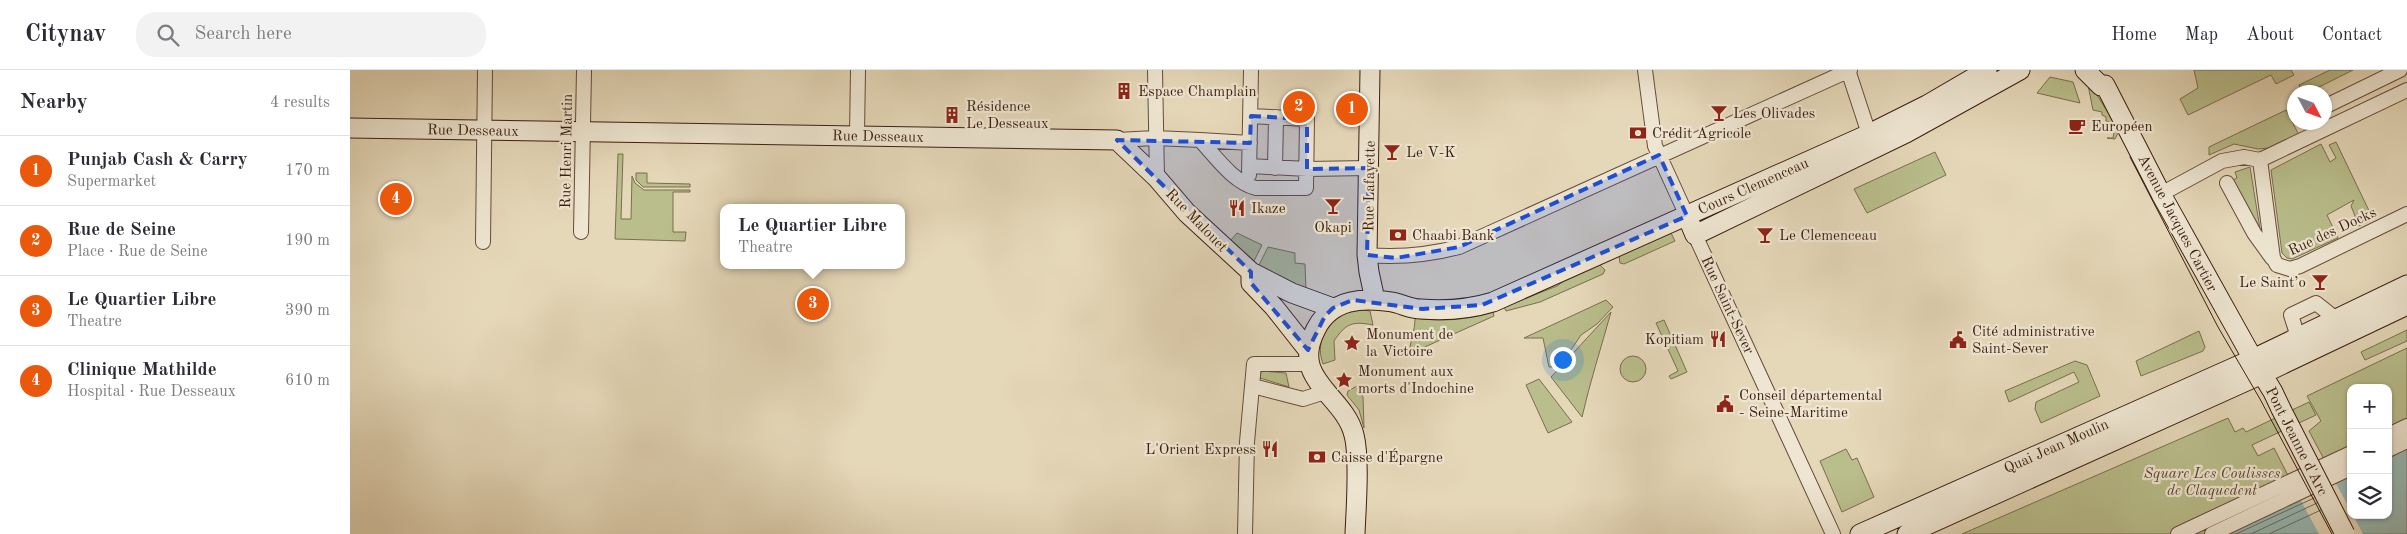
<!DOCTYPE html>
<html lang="en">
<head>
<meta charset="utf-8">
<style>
  body { margin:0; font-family:"Old Standard TT",serif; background:#f2f2f3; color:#2b2b33 }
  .controls { position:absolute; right:15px; bottom:15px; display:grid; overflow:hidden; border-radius:10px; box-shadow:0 1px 4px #0004 }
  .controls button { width:45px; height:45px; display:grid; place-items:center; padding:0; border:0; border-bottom:1px solid #e1e1e2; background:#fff; color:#2b2b33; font:25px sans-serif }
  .compass { position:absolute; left:1937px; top:15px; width:45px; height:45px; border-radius:50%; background:#fff; box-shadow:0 1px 4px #0004; rotate:131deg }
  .you { position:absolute; left:1212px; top:289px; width:18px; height:18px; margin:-12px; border:4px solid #fff; border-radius:50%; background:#1a73e8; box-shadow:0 0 0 8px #1a73e833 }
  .badge { display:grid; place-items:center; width:32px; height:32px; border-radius:50%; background:#ea580c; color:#fff; font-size:16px; font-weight:700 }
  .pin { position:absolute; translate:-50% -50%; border:2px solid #fff; box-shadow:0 1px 5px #0006 }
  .popup { position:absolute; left:370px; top:134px; width:185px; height:65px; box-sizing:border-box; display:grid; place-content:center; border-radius:10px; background:#fff; filter:drop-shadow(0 1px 4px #0005); font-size:16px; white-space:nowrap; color:#7c7c81 }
  .popup b { font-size:19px; color:#2b2b33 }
  .popup::after { content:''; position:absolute; left:50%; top:100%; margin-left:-10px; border:10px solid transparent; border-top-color:#fff }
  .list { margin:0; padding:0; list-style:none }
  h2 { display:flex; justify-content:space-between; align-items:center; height:65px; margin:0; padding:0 20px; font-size:21px }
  h2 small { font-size:16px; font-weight:400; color:#7c7c81 }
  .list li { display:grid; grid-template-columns:32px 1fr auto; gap:15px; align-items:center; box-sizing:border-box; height:70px; padding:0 20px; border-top:1px solid #e1e1e2 }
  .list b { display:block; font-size:19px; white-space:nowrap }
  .list p { margin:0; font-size:16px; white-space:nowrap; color:#7c7c81 }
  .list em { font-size:16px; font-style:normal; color:#7c7c81 }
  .icon { flex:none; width:28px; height:28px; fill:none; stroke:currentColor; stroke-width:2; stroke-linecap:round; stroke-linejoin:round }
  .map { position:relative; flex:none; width:2057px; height:464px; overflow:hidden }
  header { display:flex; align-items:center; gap:30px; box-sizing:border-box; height:70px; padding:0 25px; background:#fff; border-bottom:1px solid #e1e1e2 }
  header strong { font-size:24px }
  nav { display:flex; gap:28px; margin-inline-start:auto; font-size:18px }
  .search { width:350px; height:45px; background:#f2f2f3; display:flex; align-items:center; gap:12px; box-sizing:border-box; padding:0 18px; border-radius:20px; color:#7c7c81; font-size:19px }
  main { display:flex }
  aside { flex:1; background:#fff }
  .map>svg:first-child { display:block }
  .green { fill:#b9be8c; stroke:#7b6e4e }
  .water { fill:#97b9b5; stroke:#737b73 }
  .pier { fill:#e5d8b9 }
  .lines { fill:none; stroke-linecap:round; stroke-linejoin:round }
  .shore { stroke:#6a6c62; stroke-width:1 }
  .street-casing { stroke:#674c3a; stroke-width:16 }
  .secondary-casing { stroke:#3d1e0f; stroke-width:21 }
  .street { stroke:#eee6d2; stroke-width:14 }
  .secondary { stroke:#eee6d2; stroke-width:19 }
  .tram { stroke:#3d1e0f; stroke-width:1 }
  .secondary-bridge-casing { stroke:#3d1e0f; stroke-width:21; stroke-linecap:butt }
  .secondary-bridge { stroke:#eee6d2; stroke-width:19 }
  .marked { fill:#1d4ed8; fill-opacity:0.2; stroke:#1d4ed8; stroke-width:4; stroke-dasharray:10 6; stroke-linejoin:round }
  .labels { text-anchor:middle; stroke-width:4.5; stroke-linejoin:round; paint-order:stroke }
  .poi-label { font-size:15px; fill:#3d1e0f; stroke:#eee6d2; text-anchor:start }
  .street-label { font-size:15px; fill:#3d1e0f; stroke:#eee6d2 }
  .park-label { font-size:15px; font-style:italic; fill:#5c462e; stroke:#eee6d2 }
</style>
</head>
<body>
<header>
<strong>Citynav</strong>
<div class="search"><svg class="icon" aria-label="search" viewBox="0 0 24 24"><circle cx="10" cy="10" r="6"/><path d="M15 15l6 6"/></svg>Search here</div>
<nav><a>Home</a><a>Map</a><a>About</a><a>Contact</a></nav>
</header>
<main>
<aside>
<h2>Nearby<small>4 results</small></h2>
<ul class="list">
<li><span class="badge">1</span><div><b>Punjab Cash &amp; Carry</b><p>Supermarket</p></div><em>170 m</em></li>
<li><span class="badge">2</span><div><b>Rue de Seine</b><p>Place · Rue de Seine</p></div><em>190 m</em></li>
<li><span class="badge">3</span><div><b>Le Quartier Libre</b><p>Theatre</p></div><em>390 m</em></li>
<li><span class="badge">4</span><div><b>Clinique Mathilde</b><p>Hospital · Rue Desseaux</p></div><em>610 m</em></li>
</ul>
</aside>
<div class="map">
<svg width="2057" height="464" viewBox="0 0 2057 464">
  <rect width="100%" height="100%" fill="#e5d8b9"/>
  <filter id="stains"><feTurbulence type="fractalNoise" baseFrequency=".004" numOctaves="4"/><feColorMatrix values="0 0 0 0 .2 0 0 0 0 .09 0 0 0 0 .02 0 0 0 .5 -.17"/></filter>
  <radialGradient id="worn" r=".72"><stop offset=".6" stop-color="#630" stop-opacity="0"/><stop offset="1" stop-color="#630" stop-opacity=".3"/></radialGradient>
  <!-- green -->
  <path class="green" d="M1844 0H1941L1944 5 1926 14 1921 5 1838 45 1830 29 1848 18Z
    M1980 0H2003L1959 22H1951L1949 15Z
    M1700 7 1723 12 1730 33 1687 23Z
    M1738 15 1746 23 1769 61 1765 69 1757 68H1763L1764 63 1761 62 1762 58 1758 57 1759 52 1756 51V47L1752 45V42L1743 40Z
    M1936 40 1949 65 1919 78 1908 79 1884 74 1859 85V77Z
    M1986 72 2023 149 2009 156 2001 136 2004 130 1977 145 1988 168 1942 189 1937 188 1932 183 1921 100 1971 74 1980 92 1986 88 1979 75Z
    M1585 82 1596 105 1517 143 1504 119Z
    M268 84H273L271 149H281L282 106 285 113 294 120H340V122H323V162H336L335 171 265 169Z
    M1900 97 1910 159 1883 110 1887 108 1885 102Z
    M286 103H297V113L340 114V117H293L286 110Z
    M1320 161 1325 171 1274 194 1270 193 1269 186Z
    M887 163 912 175 904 191 881 170Z
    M918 177 945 183V193L955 194 956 220 921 204 909 195Z
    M1249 194 1255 200 1253 204 1190 232 1156 241 1154 237 1207 216 1224 203Z
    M1256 230 1263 237 1247 254 1231 265 1219 283 1207 297H1199L1193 268H1174Z
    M1009 239 1020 241 1023 255C1003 251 996 253 984 271L985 290 973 294C963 267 983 244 1009 239Z
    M1143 242 1144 246 1059 284C1060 272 1065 261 1065 248 1091 252 1117 250 1143 242Z
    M1261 242C1251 278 1240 312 1232 347L1201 307Z
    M1314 250 1337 302 1321 309 1319 306 1328 301 1306 253Z
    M2057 260V271L2015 290 2011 282Z
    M1849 261 1855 277 1853 281 1791 306 1786 291Z
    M2057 278V378L2038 387V318H2001V405L1986 412 1959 361 1971 351 1957 326Z
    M1270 299a13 13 0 1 1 26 0a13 13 0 1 1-26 0Z
    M1725 291 1737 295 1750 326 1691 353 1685 339 1686 332 1729 312 1724 302 1659 332 1655 321Z
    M912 301 936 303 939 317 910 308 909 307Z
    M1189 309 1222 352 1198 363 1176 315Z
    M1007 316 1013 327 1014 358 1009 340 997 325 998 321Z
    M1959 332 1966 345 1902 375 1908 386 1924 378 1950 429 1874 464H1612L1878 348 1885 362 1893 358 1896 362Z
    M1496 379 1502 390 1507 388 1524 427 1492 442 1470 391Z"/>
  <!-- water -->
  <path class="water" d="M2057 378V464H1874L2001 405V445H2038V387Z"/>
  <!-- pier -->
  <path class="pier" d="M1984 410 2001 441V445H2003L2013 464H1969L1949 427Z"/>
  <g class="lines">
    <!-- shore -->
    <path class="shore" d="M1886 464 1964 428
      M1901 464 1967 433
      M1919 464 1971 440"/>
    <!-- street casing -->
    <g class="street-casing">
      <path id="street" d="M805 0 807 108
        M1295 0 1305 76 1337 146
        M1498 0 1519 64
        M1974 37 2050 0
        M507 65 508 0
        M767 70 805 68 850 70C866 87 883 112 906 118H956L957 49 901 46
        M850 70 900 73
        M1910 90 1923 188 1927 195 1940 199 1950 196 2057 144
        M900 96 957 99 1019 98
        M925 98 926 47
        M899 105 901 0
        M1877 113 1904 163 1922 188
        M1811 124 1872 91 1894 87 1910 90 2057 20
        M231 162 234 0
        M1345 165 1483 464
        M133 172 135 0
        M1017 185C1050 188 1078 185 1109 177L1500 0
        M1948 267 1941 245 1966 233 1986 249
        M903 316 953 329 975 322
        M2038 365 2057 356
        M2038 380 2057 371
        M895 464 897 372 904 294H959
        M1828 464 2001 383
        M1862 464 2001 398"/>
    </g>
    <!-- secondary casing -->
    <g class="secondary-casing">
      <path id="secondary" d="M1020 0 1017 185 1019 202 1025 230
        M1735 0 1751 16 1755 15 1811 124 1903 289 1923 322 1931 339
        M0 58 767 70 807 108 837 143 901 202 942 223 983 238
        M1337 146 1345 165 1556 63 1670 0
        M901 202V213L924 237 958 280
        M1005 464C1006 439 1010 388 1004 365 994 324 939 310 966 259 981 229 1012 227 1042 232 1052 234 1061 239 1071 239 1095 241 1120 239 1143 232L1519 64 1577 35 1637 0
        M1510 464 1903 289 2057 215
        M1557 464 1912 304 2057 235"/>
    </g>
    <!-- street -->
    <use href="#street" class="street"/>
    <!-- secondary -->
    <use href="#secondary" class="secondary"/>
    <!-- tram -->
    <path class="tram" d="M1780 87 1868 257 1910 329 1982 464"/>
    <!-- secondary-bridge casing -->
    <g class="secondary-bridge-casing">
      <path id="secondary-bridge" d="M1931 339 1995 464"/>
    </g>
    <!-- secondary-bridge -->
    <use href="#secondary-bridge" class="secondary-bridge"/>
  </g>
  <!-- marked area -->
  <path class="marked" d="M901 46 957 49V99L1019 98 1017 185 1046 188 1109 177 1309 85 1337 146 1132 235 1072 239 1003 230 983 238 975 246 958 280 901 213V202L767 70 900 73Z"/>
  <!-- icons -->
  <defs>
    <g id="building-bare" transform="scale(1.35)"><path d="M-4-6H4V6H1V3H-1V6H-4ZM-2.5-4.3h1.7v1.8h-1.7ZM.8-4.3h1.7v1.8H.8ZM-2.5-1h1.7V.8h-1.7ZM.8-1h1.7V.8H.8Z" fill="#8f2418" stroke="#eee6d2" stroke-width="2.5" paint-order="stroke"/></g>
    <g id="bar-bare" transform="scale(1.35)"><path d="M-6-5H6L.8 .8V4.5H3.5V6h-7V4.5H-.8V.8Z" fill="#8f2418" stroke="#eee6d2" stroke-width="2.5" paint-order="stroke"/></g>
    <g id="cafe-bare" transform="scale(1.35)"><path d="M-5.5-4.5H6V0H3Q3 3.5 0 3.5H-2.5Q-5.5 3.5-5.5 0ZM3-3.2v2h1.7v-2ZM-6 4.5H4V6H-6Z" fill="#8f2418" stroke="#eee6d2" stroke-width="2.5" paint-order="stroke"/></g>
    <g id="bank-bare" transform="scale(1.35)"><path d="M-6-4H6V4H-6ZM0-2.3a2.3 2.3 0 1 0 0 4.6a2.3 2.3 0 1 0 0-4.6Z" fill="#8f2418" stroke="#eee6d2" stroke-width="2.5" paint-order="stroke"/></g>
    <g id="restaurant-bare" transform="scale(1.35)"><path d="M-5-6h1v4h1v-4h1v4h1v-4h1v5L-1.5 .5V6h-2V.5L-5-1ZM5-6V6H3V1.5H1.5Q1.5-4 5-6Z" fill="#8f2418" stroke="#eee6d2" stroke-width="2.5" paint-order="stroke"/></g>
    <g id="civic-bare" transform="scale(1.35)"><path d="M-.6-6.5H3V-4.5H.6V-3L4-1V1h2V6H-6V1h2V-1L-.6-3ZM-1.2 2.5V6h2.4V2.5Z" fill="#8f2418" stroke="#eee6d2" stroke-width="2.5" paint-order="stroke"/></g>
    <g id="sight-bare" transform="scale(1.35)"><path d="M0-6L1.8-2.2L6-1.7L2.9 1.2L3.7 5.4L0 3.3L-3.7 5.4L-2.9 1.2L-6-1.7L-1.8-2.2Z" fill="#8f2418" stroke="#eee6d2" stroke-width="2.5" paint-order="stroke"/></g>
  </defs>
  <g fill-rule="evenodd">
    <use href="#building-bare" x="774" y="21"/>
    <use href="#bar-bare" x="1369" y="43"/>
    <use href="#building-bare" x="602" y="45"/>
    <use href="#cafe-bare" x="1727" y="56"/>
    <use href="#bank-bare" x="1288" y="63"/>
    <use href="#bar-bare" x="1042" y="82"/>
    <use href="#bar-bare" x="983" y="136"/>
    <use href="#restaurant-bare" x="887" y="138"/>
    <use href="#bank-bare" x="1048" y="165"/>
    <use href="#bar-bare" x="1415" y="165"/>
    <use href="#bar-bare" x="1970" y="212"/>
    <use href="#restaurant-bare" x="1368" y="269"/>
    <use href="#civic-bare" x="1608" y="270"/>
    <use href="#sight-bare" x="1002" y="273"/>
    <use href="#sight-bare" x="994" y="310"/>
    <use href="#civic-bare" x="1375" y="334"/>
    <use href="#restaurant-bare" x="920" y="379"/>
    <use href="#bank-bare" x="967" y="387"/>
  </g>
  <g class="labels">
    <!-- poi labels -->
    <g class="poi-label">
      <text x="788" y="26">Espace Champlain</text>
      <text x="616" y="41">Résidence<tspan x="616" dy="17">Le Desseaux</tspan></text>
      <text x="1383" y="48">Les Olivades</text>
      <text x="1741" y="61">Européen</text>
      <text x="1302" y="68">Crédit Agricole</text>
      <text x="1056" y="87">Le V-K</text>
      <text x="901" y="143">Ikaze</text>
      <text x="983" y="162" text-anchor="middle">Okapi</text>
      <text x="1062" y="170">Chaabi Bank</text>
      <text x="1429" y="170">Le Clemenceau</text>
      <text x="1956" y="217" text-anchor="end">Le Saint’o</text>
      <text x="1622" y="266">Cité administrative<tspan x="1622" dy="17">Saint-Sever</tspan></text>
      <text x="1016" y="269">Monument de<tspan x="1016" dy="17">la Victoire</tspan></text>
      <text x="1354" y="274" text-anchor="end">Kopitiam</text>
      <text x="1008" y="306">Monument aux<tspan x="1008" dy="17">morts d'Indochine</tspan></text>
      <text x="1389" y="330">Conseil départemental<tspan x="1389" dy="17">- Seine-Maritime</tspan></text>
      <text x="906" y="384" text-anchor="end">L'Orient Express</text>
      <text x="981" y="392">Caisse d'Épargne</text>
    </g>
    <!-- street labels -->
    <g class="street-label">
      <text transform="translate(123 60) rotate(1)" y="5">Rue Desseaux</text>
      <text transform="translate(528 66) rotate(1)" y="5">Rue Desseaux</text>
      <text transform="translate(216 81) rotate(-89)" y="5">Rue Henri Martin</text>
      <text transform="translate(1019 116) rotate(-89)" y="5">Rue Lafayette</text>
      <text transform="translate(1403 116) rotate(-24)" y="5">Cours Clemenceau</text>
      <text transform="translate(847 150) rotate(46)" y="5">Rue Malouet</text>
      <text transform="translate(1828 153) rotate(62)" y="5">Avenue Jacques Cartier</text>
      <text transform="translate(1982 161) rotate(-25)" y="5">Rue des Docks</text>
      <text transform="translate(1378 235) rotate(65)" y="5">Rue Saint-Sever</text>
      <text transform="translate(1947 371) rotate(63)" y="5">Pont Jeanne d'Arc</text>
      <text transform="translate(1706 376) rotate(-24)" y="5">Quai Jean Moulin</text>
    </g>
    <!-- park labels -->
    <g class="park-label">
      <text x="1862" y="408">Square Les Coulisses<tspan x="1862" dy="17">de Claquedent</tspan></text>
    </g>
  </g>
  <rect width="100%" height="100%" filter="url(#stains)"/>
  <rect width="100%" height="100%" fill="url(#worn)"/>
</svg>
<div class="controls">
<button>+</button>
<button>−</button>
<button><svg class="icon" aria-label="layers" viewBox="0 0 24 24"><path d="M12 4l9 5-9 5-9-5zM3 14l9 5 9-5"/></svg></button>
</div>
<svg class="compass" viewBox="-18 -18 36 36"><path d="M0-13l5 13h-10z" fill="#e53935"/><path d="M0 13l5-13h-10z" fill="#7c7c81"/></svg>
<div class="you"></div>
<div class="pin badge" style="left:1002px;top:39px">1</div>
<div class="pin badge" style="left:949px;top:37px">2</div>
<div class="pin badge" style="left:463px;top:234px">3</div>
<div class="popup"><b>Le Quartier Libre</b>Theatre</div>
<div class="pin badge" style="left:46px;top:129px">4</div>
</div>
</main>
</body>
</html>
